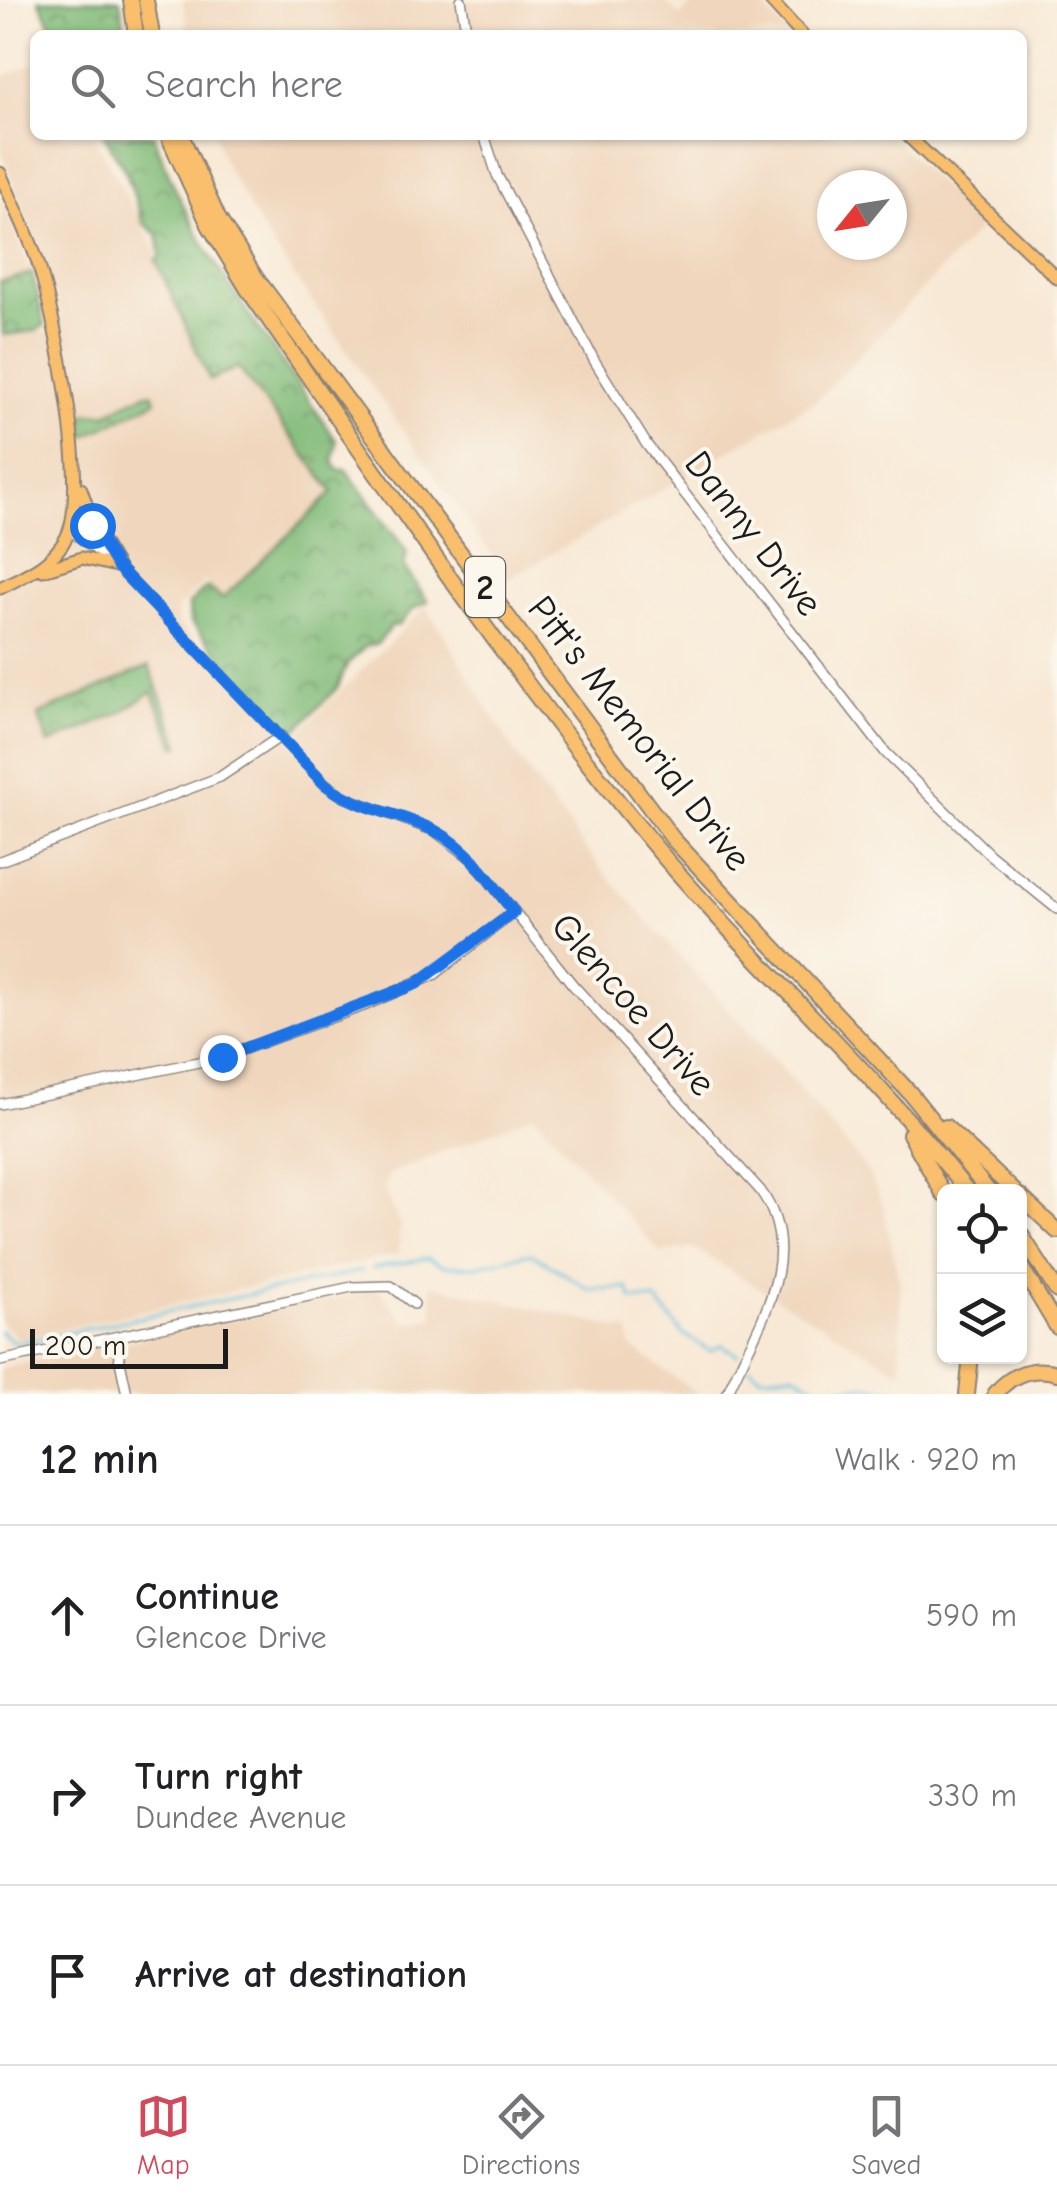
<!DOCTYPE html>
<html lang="en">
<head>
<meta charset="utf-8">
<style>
  body { margin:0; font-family:"Comic Neue",sans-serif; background:#f2f2f2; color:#202124 }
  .controls { position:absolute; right:30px; bottom:30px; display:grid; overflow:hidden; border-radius:15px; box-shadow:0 2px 8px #0004 }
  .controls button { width:90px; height:90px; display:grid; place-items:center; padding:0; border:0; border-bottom:2px solid #e0e0e0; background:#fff; color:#202124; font:50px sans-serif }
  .compass { position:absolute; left:817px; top:170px; width:90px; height:90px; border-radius:50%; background:#fff; box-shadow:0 2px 8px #0004; rotate:240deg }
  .scale { position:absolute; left:30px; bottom:25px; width:198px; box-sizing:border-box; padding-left:10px; border:5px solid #1c1c1c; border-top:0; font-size:28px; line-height:35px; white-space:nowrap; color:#1c1c1c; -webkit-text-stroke:8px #fbf7ec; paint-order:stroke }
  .stop { position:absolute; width:30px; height:30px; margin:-22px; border:8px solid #1a73e8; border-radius:50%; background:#fff }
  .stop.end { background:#1a73e8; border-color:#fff; box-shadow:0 2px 10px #0008 }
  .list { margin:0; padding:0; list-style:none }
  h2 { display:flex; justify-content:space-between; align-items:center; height:130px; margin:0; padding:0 40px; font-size:42px }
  h2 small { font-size:32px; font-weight:400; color:#757577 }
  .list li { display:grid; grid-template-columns:65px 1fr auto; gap:30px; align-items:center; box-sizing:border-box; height:180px; padding:0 40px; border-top:2px solid #e0e0e0 }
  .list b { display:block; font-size:38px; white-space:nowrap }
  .list p { margin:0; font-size:32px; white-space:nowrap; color:#757577 }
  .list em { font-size:32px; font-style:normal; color:#757577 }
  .icon { flex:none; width:55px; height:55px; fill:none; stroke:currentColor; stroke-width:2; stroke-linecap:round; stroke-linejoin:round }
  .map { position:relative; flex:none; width:1057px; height:1394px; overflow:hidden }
  .search { position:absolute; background:#fff; box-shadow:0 2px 8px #0004; left:30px; right:30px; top:30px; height:110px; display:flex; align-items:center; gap:25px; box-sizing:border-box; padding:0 35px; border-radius:15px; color:#757577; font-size:38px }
  .sheet { height:670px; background:#fff }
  nav { display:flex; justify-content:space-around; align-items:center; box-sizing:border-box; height:140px; border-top:2px solid #e0e0e0; background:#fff; font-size:28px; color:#757577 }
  nav a { display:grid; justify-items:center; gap:5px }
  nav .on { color:#d1495b }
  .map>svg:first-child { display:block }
  .built { fill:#f0d6bc; fill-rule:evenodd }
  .forest { fill:url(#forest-crowns); stroke:#506c4b; stroke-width:2.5 }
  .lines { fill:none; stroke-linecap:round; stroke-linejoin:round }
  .stream { stroke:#63c0e1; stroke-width:2.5 }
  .minor-casing { stroke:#8a8279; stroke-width:12 }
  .major-casing { stroke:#8a8279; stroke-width:15 }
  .highway-casing { stroke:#8a8279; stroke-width:18 }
  .minor { stroke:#fff; stroke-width:9 }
  .major { stroke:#f9bf6d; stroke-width:11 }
  .highway { stroke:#f9bf6d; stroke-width:14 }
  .route { stroke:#1a73e8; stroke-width:12 }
  .labels { text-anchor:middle; stroke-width:8; stroke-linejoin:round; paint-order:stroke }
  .shield { fill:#fbf7ec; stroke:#5f5e5a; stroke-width:2.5 }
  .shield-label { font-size:35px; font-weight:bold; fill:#1c1c1c }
  .street-label { font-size:38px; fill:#1c1c1c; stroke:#fbf7ec }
</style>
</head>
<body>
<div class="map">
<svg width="1057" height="1394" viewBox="0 0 1057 1394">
  <defs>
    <pattern id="forest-crowns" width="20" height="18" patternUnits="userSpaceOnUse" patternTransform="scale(2.5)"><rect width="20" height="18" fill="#83bc7a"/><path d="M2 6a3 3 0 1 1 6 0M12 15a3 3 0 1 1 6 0" fill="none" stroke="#6a9863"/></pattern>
  </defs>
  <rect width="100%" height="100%" fill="#fbf7ec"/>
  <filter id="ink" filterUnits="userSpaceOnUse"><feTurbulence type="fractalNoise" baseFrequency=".01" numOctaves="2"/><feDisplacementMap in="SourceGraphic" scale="20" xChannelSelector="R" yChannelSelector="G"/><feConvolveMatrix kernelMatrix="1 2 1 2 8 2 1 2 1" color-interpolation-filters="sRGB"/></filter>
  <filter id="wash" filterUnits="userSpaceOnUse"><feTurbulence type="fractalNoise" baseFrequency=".0048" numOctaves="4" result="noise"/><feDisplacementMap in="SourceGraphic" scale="40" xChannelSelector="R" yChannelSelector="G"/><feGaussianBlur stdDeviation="2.25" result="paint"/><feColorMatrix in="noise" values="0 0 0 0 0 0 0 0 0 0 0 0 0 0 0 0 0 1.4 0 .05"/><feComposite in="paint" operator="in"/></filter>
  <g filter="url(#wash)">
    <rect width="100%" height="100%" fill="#f8e9d6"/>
    <!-- built -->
    <path class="built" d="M183 0H663L680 16 697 0H759L788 35H188Z
      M35 63V135H93L157 252 156 261 209 379 238 367 333 493 222 599 205 581 177 608 178 623 292 740 426 606 519 759 600 868 800 1089 867 1170 883 1205 900 1286 901 1372 691 1247 661 1253 534 1114 389 1174 384 1189 400 1225 398 1254 19 1339 0 1321V338L49 331 63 318 0 148V78Z
      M215 135H889L982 226 817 400 508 579 266 236 226 166ZM832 185H892V245H832Z
      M0 195 32 273 0 282Z
      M430 1284 629 1331 631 1347 698 1394H0V1368L378 1289 406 1323 434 1318Z"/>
    <!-- forest -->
    <path class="forest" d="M39 0H120L126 35H56Z
      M104 135H154C192 252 272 341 337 442L333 461 338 470H346L407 552 404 567 428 602 414 608 398 626 392 625 377 644 366 646 347 664 338 687 295 731 275 719 190 621 189 604 207 587 223 598 333 492 238 367 210 380 156 261 161 256 157 234 143 223 127 174Z
      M32 273 45 325 36 331 3 335 0 282Z
      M146 393H153L156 401 86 436 81 433 85 414 106 413Z
      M149 666 180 745 176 747 152 692 120 713 49 744 38 715Z"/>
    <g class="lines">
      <!-- stream -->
      <path class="stream" d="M373 1268 428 1258 445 1266H476L531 1253 589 1289 628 1288 632 1299 656 1300 683 1334 710 1351 722 1345 738 1355
        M0 1331 13 1342 33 1340 362 1271
        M749 1367 761 1376 794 1373 818 1388 871 1386 902 1394"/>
    </g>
  </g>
  <g filter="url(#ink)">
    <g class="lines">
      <!-- minor casing -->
      <g class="minor-casing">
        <path id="minor" d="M461 0 467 35
          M484 135 497 175 594 360 647 445 886 753 990 855 1057 909
          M70 530 117 566 325 784 344 797 435 831 472 859 573 985 760 1190C809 1257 755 1329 727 1394
          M0 861 220 777 281 736
          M0 1104 222 1057 366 1005 434 975 514 912
          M115 1338 127 1394
          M0 1361 352 1287 391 1286 414 1304"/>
      </g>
      <!-- major casing -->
      <g class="major-casing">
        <path id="major" d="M770 0 802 35
          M907 135 1057 278
          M0 173C13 204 29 234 39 266 55 317 91 494 66 538 52 565 25 575 0 588
          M81 489 95 530 117 566
          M43 570 82 558 116 566"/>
      </g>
      <!-- highway casing -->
      <g class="highway-casing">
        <path id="highway" d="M131 0 136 35
          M146 0 152 35
          M168 135 209 225 247 288C374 470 502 660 643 832 746 957 868 1064 968 1192
          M181 135 218 218 254 275 673 839 910 1093 989 1192
          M946 1127 1015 1192
          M910 1134 944 1195
          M1020 1196 1057 1231
          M1020 1233 1057 1291
          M1020 1265 1057 1327
          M967 1394 971 1356
          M995 1394C1011 1374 1032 1366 1057 1373"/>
      </g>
      <!-- minor -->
      <use href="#minor" class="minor"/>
      <!-- major -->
      <use href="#major" class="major"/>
      <!-- highway -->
      <use href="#highway" class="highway"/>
    </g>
  </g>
  <g class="lines" filter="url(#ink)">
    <!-- route -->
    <path class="route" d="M92 525 117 566 325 784C358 810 402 813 439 833 471 850 492 885 514 912L416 984 222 1057"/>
  </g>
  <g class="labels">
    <!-- shield labels -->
    <rect class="shield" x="465" y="557" width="40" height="60" rx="8"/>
    <g class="shield-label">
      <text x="485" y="599">2</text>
    </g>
    <!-- street labels -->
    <g class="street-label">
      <text transform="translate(754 533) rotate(52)" y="13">Danny Drive</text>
      <text transform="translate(640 733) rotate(52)" y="13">Pitt's Memorial Drive</text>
      <text transform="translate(634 1004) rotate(49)" y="13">Glencoe Drive</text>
    </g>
  </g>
</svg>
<div class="controls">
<button><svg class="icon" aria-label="locate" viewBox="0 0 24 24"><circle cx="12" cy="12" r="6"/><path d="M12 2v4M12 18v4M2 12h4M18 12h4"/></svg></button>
<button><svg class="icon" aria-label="layers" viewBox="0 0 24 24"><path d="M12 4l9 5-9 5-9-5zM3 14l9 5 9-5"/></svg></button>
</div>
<svg class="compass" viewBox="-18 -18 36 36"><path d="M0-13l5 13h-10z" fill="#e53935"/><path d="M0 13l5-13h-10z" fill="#757577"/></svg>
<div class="scale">200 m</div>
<div class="stop" style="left:92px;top:525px"></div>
<div class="stop end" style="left:222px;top:1057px"></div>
<div class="search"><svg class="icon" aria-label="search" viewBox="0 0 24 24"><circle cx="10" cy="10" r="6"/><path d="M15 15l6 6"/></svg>Search here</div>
</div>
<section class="sheet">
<h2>12 min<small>Walk · 920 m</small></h2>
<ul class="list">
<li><svg class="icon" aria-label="ahead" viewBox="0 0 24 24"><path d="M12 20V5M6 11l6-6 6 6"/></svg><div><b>Continue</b><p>Glencoe Drive</p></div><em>590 m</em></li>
<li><svg class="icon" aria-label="right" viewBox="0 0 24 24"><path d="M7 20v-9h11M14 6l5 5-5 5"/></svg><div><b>Turn right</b><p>Dundee Avenue</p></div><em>330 m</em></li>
<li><svg class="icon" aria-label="arrive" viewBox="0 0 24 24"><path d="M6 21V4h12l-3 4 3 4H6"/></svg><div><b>Arrive at destination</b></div></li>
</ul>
</section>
<nav>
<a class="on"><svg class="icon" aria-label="map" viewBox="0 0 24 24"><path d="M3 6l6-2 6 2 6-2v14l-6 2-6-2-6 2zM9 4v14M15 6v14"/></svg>Map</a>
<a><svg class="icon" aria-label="directions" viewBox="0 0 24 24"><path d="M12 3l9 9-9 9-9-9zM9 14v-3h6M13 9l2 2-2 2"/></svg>Directions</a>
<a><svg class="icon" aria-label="saved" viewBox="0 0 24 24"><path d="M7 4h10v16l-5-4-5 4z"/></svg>Saved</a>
</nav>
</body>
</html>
